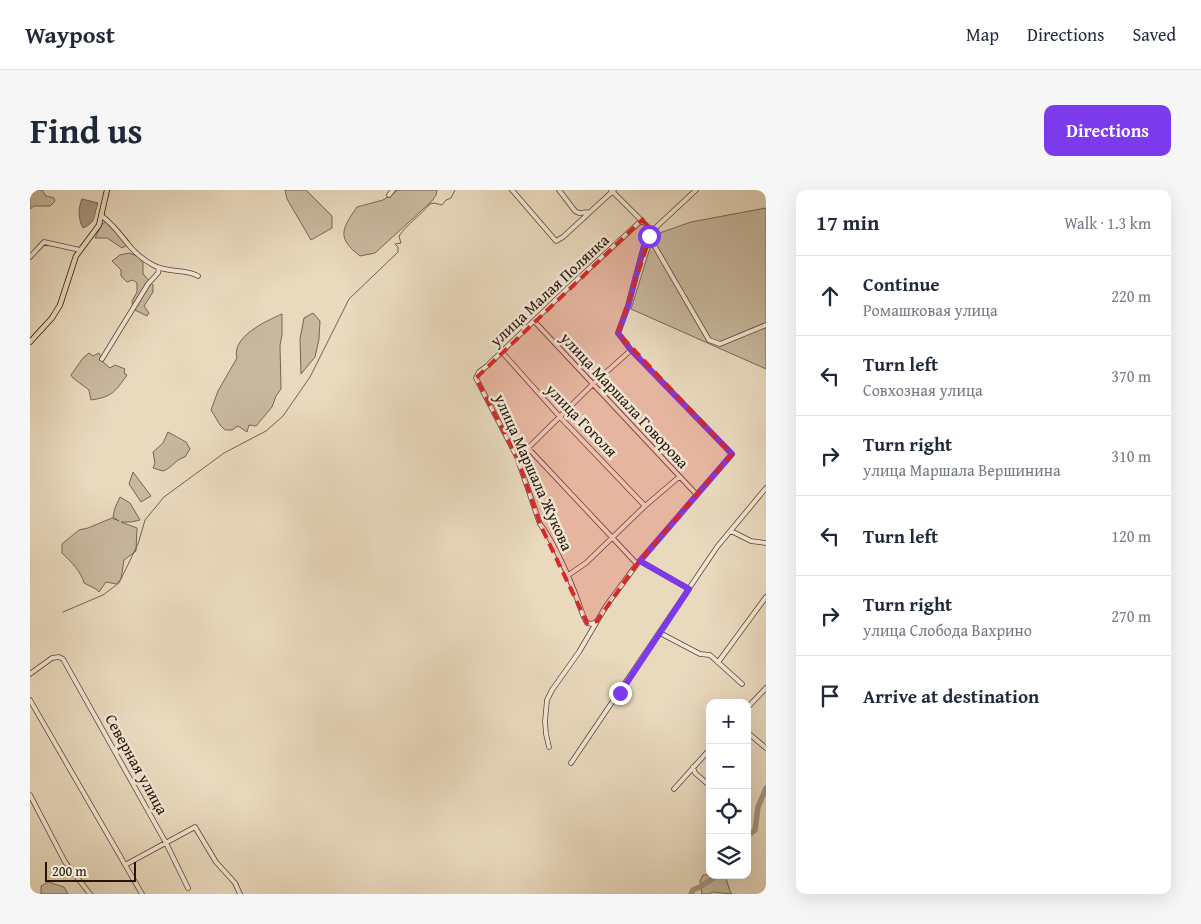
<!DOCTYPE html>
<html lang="en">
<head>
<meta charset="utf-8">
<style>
  body { margin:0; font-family:"Gentium Book Plus",serif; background:#f6f6f7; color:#1f2937 }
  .controls { position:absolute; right:15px; bottom:15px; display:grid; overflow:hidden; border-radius:10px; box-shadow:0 5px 20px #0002 }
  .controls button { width:45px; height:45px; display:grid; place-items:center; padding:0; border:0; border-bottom:1px solid #e0e1e3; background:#fff; color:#1f2937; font:25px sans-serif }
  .scale { position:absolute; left:15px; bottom:12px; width:91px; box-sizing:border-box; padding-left:5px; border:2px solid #261408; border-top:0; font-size:14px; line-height:18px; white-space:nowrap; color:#261408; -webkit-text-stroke:4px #f1e6d4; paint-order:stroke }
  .stop { position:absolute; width:15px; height:15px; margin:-11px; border:4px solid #7c3aed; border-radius:50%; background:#fff }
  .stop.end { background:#7c3aed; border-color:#fff; box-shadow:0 1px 5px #0008 }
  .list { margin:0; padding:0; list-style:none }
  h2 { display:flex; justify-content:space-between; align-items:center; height:65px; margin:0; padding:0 20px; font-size:21px }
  h2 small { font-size:16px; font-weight:400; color:#747a83 }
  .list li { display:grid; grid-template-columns:32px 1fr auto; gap:15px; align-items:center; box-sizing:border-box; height:80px; padding:0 20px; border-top:1px solid #e0e1e3 }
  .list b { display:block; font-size:19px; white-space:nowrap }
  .list p { margin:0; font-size:16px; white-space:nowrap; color:#747a83 }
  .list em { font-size:16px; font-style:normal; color:#747a83 }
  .icon { flex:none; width:28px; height:28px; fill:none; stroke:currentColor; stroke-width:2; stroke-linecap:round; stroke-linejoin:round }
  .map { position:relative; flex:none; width:736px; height:704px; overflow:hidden; border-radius:10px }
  header { display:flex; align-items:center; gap:30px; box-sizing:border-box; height:70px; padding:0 25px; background:#fff; border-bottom:1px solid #e0e1e3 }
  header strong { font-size:24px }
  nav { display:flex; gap:28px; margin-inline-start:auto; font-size:18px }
  .intro { display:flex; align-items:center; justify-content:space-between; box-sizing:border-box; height:120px; padding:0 30px }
  h1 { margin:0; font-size:35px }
  .button { padding:12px 22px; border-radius:10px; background:#7c3aed; color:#fff; font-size:18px; font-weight:700 }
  main { display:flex; gap:30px; padding:0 30px }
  aside { flex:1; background:#fff; border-radius:10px; box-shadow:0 5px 20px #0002 }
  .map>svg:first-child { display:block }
  .green { fill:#c8b89e; stroke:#776653 }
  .water { fill:#a7967f; stroke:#73624f }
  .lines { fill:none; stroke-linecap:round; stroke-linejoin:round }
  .stream { stroke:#73624f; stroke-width:1 }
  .river { stroke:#a7967f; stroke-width:5.5 }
  .minor-casing { stroke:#574535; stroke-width:5.5 }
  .major-casing { stroke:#261408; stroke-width:6 }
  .minor { stroke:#f1e6d4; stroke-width:4 }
  .major { stroke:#e9d9bd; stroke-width:4.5 }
  .route { stroke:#7c3aed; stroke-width:6 }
  .marked { fill:#d62828; fill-opacity:0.2; stroke:#d62828; stroke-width:4; stroke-dasharray:10 6; stroke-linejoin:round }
  .labels { text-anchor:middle; stroke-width:5; stroke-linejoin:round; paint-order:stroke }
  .street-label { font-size:16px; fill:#261408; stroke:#f1e6d4 }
</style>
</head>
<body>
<header>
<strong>Waypost</strong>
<nav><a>Map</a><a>Directions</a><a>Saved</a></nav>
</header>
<div class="intro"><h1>Find us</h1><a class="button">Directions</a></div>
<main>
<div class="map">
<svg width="736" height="704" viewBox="0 0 736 704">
  <rect width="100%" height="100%" fill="#e9d9bd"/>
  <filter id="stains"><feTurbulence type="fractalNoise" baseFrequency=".004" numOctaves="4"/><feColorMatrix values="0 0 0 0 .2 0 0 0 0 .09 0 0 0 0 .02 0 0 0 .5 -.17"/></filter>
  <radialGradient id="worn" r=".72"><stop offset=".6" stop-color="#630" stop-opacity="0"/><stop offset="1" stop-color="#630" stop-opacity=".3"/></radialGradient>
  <!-- green -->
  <path class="green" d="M0 0H12L16 6 24 8 25 11 20 16H4L0 19Z
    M255 0H276L302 26V38L281 50 257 9Z
    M368 0H407L406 5 402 11 345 63 330 66C307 48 311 40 327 17L353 10Z
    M736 18V179L601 119 624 45 661 32Z
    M77 31 87 37 99 51V54L92 58 77 48H65L72 34Z
    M99 63 107 66 113 72V84L123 95V102L114 116 119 123 117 126 103 119 102 111 107 102V93L103 90 97 92 91 86V80L82 71 90 65Z
    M283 123 290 131 289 149 285 167 271 184 270 149 274 128Z
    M252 124V145L250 155 251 199 246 206 242 217 226 236 219 235 217 242 208 236 202 240H195L190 235 181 220 188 201 207 168C201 147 236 131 252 124Z
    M59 163 63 166 69 163 73 172 80 178 85 175 95 179 94 183 97 185C85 202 82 207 61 210L59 200 43 188 41 185 53 168Z
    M138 242 156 252 160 259 155 267C146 269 142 278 133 281L123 278 125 273 123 262 133 253Z
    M103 282 121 306 111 312 99 294Z
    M90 307 100 313 110 330 101 332H91L107 338 106 361 94 370 91 389 86 394 76 392 69 402 66 399 54 393C51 381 41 372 32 363V354L49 340 58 338 82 328 89 331 83 327 85 318Z
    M673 685H695L700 701 702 704 682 702 680 704H672L670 691Z
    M18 692 34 697 38 704H11V696Z"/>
  <!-- water -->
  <path class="water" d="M52 9 68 13C63 26 67 32 53 38 48 29 48 18 52 9Z"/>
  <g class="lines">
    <!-- stream -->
    <path class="stream" d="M33 422 73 405 89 393 108 354 115 330 134 307 194 263 236 241 253 226 280 187 319 109 368 62V57L365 54 371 53 369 46C377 34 390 26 400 14L404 13 412 15 416 10 421 8 425 0"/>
    <!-- river -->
    <path class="river" d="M717 643H721L725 640 728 617 736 598
      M696 685H699
      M661 704 663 700 670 697 688 685"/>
    <!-- minor casing -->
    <g class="minor-casing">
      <path id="minor" d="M482 0 526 51 533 47 584 0
        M529 0 545 21 549 23 560 22
        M581 0 622 41 625 46 624 55 679 150 690 154 736 135
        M359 5 363 0
        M72 26C93 42 98 62 123 75 139 84 155 78 168 86
        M0 67 14 52 50 60
        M504 131 667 305
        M471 161 530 227 615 316
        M72 169 118 94 128 83 129 78
        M498 258 607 374
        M487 267 498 258 563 194 601 160
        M701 341 721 351 736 353
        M610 371 659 399
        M537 386 556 373 615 316 649 287
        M567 431 562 434 557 433C552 425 551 419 548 411 541 391 523 350 510 334L487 267 446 188 449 182 457 176 539 97 612 30
        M630 443 670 464 680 465 712 494
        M689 471 736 407
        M0 484 22 468 29 467 33 469 136 653 158 698
        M0 510 112 704
        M717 518 736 498
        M717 542 736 558
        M519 557 516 544 515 531 517 510 522 500 549 462 576 416 607 374 702 264 601 160 588 143 598 116 615 52 622 41 666 0
        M541 573 687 357 736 298
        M663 577 665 583 680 596
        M644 599 680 559
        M0 605 35 672 60 704
        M95 675 165 637 186 672 205 693 210 704"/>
    </g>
    <!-- major casing -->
    <g class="major-casing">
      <path id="major" d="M0 152 22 128 30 115 46 66 69 35 77 0"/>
    </g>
    <!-- minor -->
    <use href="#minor" class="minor"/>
    <!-- major -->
    <use href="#major" class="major"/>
  </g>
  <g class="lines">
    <!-- route -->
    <path class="route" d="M590 503 659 399 610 371 702 264 601 160 588 143 598 116 615 52 619 46"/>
  </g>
  <!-- marked area -->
  <path class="marked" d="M612 30 622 41 588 143 702 264 607 374 567 431 557 433 510 334 487 267 446 188Z"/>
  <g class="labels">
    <!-- street labels -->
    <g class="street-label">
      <text transform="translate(519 100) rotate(-43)" y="6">улица Малая Полянка</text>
      <text transform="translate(595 210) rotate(47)" y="6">улица Маршала Говорова</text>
      <text transform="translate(552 230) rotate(46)" y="6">улица Гоголя</text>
      <text transform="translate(504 282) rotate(66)" y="6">улица Маршала Жукова</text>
      <text transform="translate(107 574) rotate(61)" y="6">Северная улица</text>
    </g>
  </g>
  <rect width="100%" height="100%" filter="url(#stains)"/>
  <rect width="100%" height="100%" fill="url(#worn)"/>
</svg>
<div class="controls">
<button>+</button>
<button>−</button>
<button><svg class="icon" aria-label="locate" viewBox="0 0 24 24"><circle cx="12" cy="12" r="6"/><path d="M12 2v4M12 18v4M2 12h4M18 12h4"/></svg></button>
<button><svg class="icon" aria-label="layers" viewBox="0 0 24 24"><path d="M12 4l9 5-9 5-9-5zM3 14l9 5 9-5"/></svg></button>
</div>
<div class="scale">200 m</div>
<div class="stop" style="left:619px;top:46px"></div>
<div class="stop end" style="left:590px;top:503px"></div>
</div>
<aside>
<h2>17 min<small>Walk · 1.3 km</small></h2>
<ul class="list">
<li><svg class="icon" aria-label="ahead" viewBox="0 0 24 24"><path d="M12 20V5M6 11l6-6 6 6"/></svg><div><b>Continue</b><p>Ромашковая улица</p></div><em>220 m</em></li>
<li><svg class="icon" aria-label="left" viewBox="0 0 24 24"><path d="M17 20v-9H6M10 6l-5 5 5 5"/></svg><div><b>Turn left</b><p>Совхозная улица</p></div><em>370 m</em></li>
<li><svg class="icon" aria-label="right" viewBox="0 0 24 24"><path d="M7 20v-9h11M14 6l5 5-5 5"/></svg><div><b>Turn right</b><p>улица Маршала Вершинина</p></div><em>310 m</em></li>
<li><svg class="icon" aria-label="left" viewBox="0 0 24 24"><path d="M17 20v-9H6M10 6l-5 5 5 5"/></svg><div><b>Turn left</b></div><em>120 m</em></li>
<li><svg class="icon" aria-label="right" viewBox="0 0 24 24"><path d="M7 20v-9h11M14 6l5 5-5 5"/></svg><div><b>Turn right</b><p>улица Слобода Вахрино</p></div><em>270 m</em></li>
<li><svg class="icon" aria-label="arrive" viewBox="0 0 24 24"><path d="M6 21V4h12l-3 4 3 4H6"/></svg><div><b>Arrive at destination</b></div></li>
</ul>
</aside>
</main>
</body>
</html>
